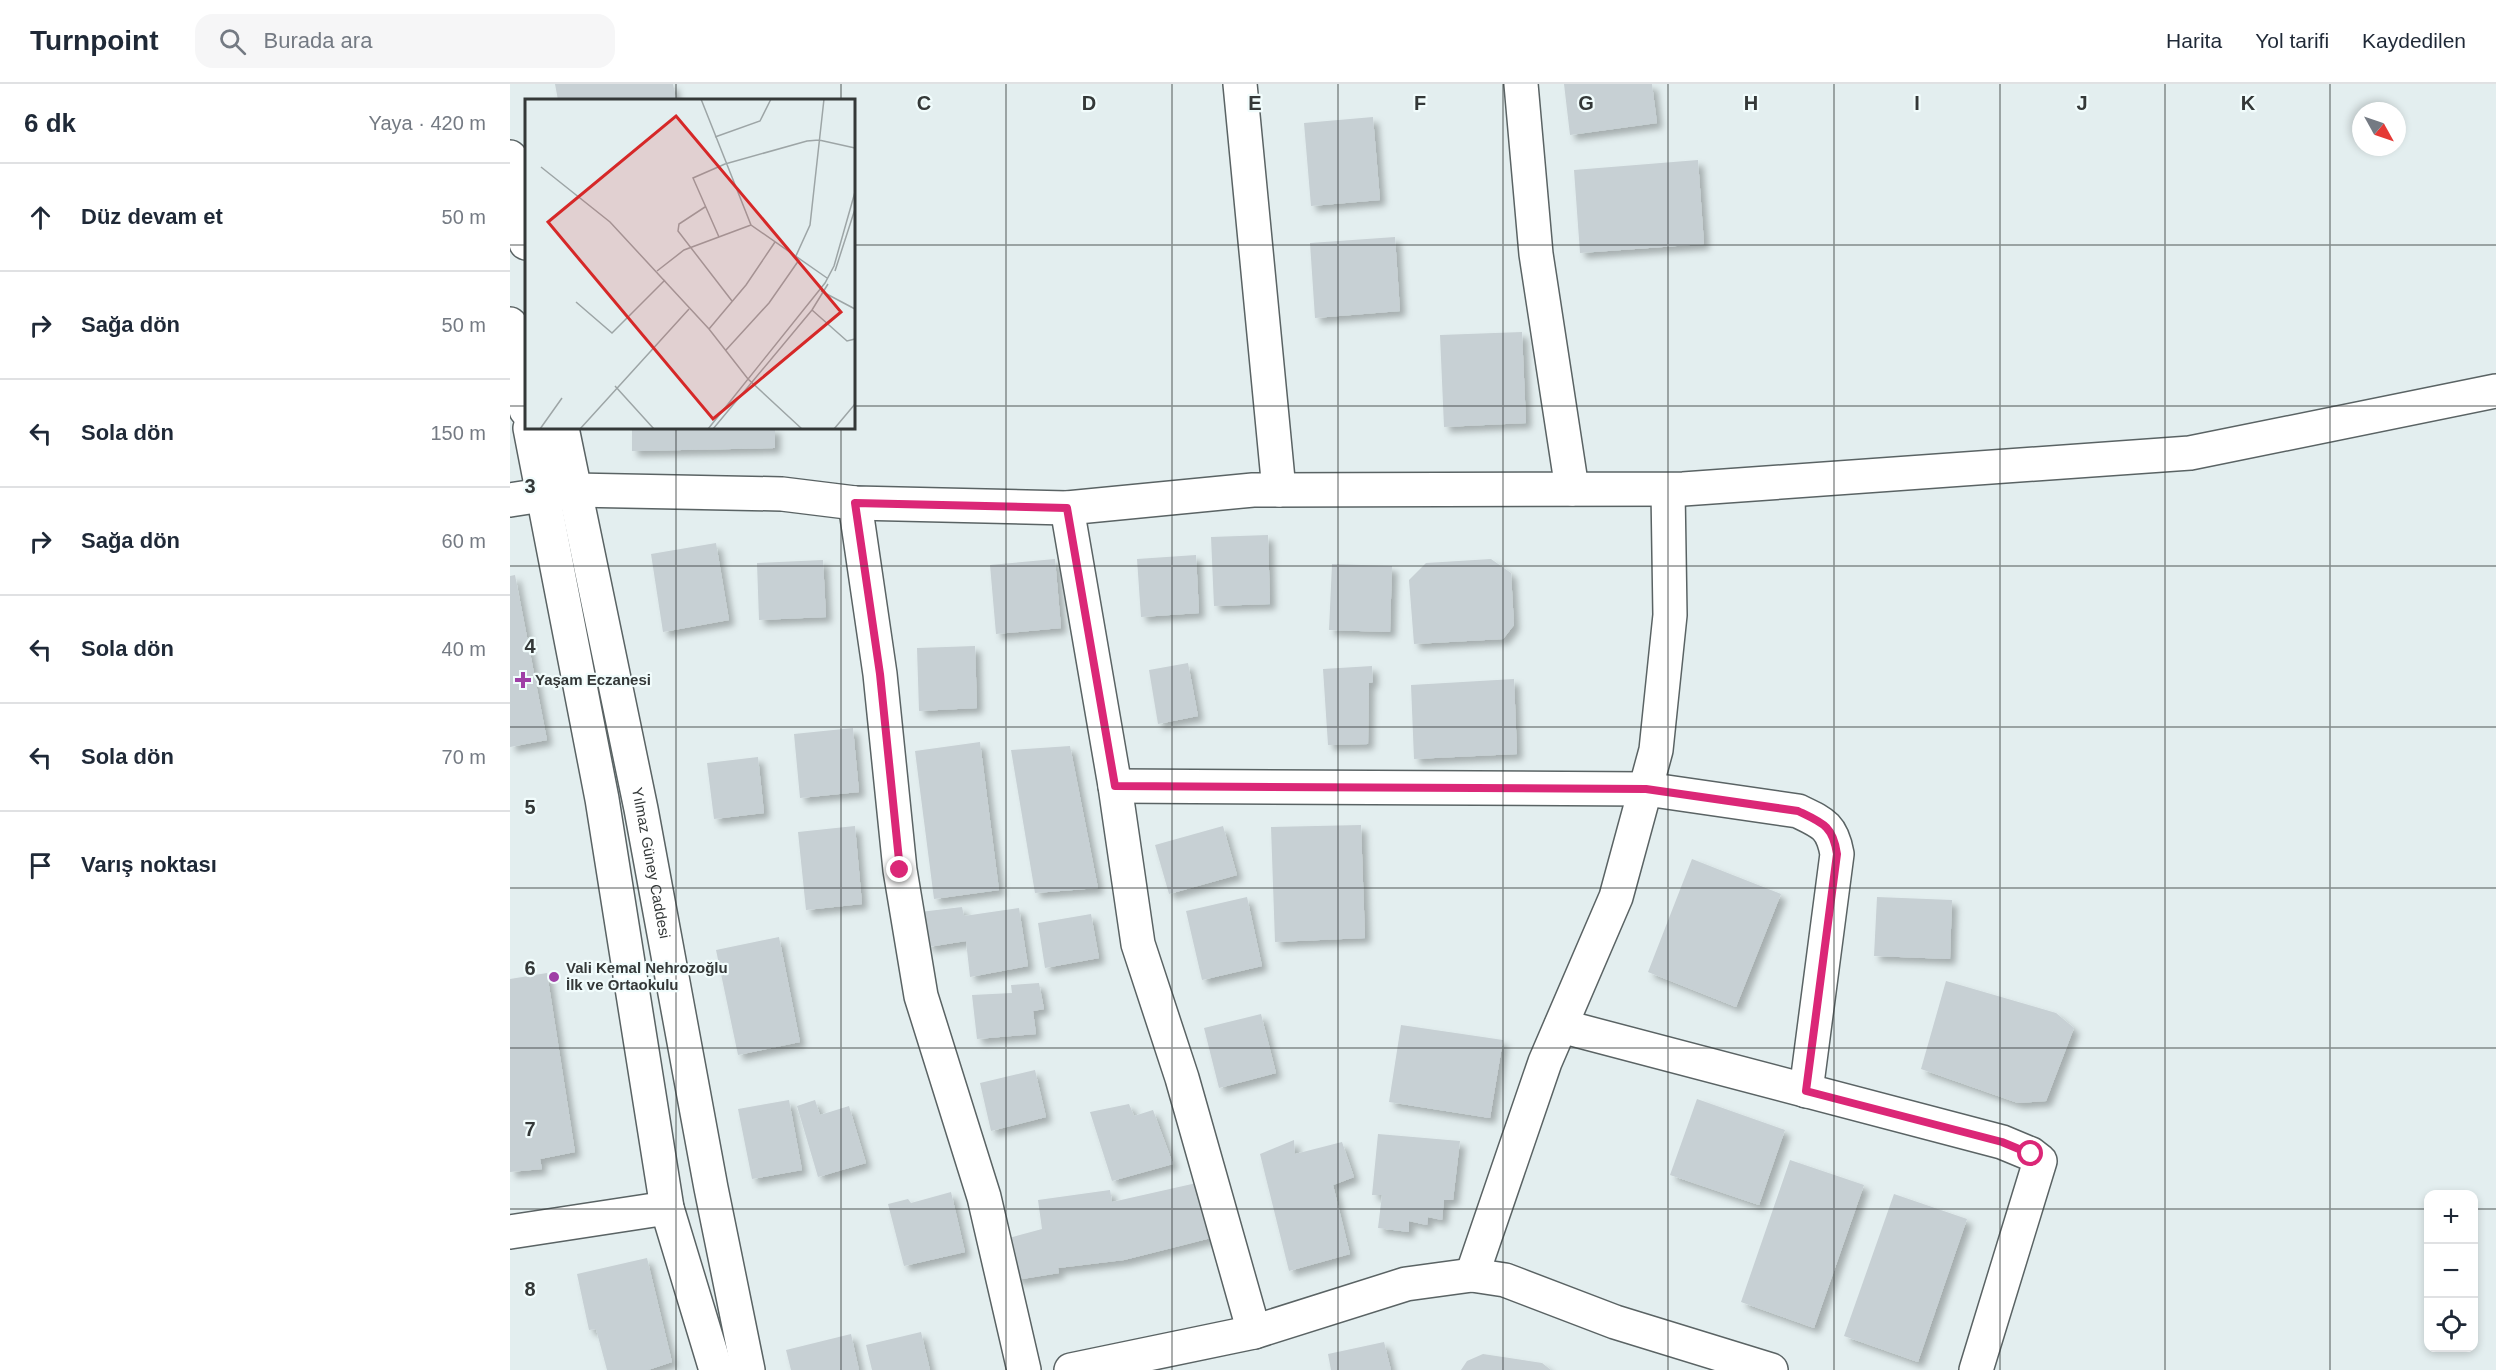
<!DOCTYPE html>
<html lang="tr">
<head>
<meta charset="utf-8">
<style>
  body { margin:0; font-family:Arial,sans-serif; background:#f6f6f7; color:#1f2937 }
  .controls { position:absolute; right:18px; bottom:18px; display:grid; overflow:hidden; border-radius:12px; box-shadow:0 3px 9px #0003 }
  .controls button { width:54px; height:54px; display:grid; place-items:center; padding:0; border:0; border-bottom:2px solid #e0e1e3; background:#fff; color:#1f2937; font:30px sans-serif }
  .compass { position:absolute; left:1842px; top:18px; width:54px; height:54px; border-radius:50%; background:#fff; box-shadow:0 3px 9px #0003; rotate:130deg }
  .stop { position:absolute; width:18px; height:18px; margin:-14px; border:4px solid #db2777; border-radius:50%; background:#fff }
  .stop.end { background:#db2777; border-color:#fff; box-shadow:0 2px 6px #0008 }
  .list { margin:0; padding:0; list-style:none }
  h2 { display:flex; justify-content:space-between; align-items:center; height:78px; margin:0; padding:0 24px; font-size:26px }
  h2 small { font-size:20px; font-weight:400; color:#747a83 }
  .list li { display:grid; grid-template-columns:39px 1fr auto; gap:18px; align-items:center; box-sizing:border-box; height:108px; padding:0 24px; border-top:2px solid #e0e1e3 }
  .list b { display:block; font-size:22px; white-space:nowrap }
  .list em { font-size:20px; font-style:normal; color:#747a83 }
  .icon { flex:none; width:33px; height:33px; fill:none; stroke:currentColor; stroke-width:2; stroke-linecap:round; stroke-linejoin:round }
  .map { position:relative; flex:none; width:1986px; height:1286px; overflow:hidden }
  header { display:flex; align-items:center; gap:36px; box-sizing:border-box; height:84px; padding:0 30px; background:#fff; border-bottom:2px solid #e0e1e3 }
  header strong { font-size:28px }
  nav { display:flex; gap:33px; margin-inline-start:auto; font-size:21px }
  .search { width:420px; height:54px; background:#f6f6f7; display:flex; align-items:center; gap:15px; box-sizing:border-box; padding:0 21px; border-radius:18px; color:#747a83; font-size:22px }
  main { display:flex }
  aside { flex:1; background:#fff }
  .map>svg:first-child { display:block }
  .building { fill:#c7d0d4; filter:url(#shadow) }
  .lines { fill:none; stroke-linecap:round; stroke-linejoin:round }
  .minor-casing { stroke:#5a6364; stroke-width:36 }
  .minor { stroke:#fff; stroke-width:33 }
  .route { stroke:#db2777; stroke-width:8 }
  .grid { fill:none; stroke:#343838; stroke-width:1.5; stroke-opacity:0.55 }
  .poi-dot { fill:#9f3fa6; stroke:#f1fcfc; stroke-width:2 }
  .labels { text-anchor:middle; stroke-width:4.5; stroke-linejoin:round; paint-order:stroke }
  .poi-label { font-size:15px; font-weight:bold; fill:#343838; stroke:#f1fcfc; text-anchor:start }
  .street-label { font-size:15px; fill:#343838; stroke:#f1fcfc }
  .inset-road { fill:none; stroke:#9da5a6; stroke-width:1.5 }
  .view { fill:#d62828; fill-opacity:0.15; stroke:#d62828; stroke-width:3 }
  .inset-edge { fill:none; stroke:#343838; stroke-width:3 }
  .grid-label { font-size:20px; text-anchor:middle; font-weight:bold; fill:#343838; stroke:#f1fcfc; stroke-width:4.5; stroke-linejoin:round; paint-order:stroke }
</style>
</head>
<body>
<header>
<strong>Turnpoint</strong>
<div class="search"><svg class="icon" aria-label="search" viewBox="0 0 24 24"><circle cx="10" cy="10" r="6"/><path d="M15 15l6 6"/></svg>Burada ara</div>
<nav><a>Harita</a><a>Yol tarifi</a><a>Kaydedilen</a></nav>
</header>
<main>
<aside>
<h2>6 dk<small>Yaya · 420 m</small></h2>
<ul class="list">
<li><svg class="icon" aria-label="ahead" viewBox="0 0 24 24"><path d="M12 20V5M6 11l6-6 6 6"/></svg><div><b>Düz devam et</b></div><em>50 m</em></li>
<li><svg class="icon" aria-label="right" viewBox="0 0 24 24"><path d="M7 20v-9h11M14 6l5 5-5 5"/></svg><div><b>Sağa dön</b></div><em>50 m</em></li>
<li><svg class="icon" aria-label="left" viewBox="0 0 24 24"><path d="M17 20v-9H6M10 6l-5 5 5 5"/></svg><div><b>Sola dön</b></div><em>150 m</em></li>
<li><svg class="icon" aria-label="right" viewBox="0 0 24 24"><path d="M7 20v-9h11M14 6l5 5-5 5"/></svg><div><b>Sağa dön</b></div><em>60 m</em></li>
<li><svg class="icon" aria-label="left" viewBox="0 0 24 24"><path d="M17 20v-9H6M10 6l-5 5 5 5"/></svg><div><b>Sola dön</b></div><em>40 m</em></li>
<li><svg class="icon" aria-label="left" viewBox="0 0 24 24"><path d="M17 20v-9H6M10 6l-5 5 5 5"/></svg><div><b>Sola dön</b></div><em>70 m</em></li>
<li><svg class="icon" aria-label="arrive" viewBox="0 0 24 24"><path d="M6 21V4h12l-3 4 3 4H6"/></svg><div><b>Varış noktası</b></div></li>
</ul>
</aside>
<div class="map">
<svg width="1986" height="1286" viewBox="0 0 1986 1286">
  <defs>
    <filter id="shadow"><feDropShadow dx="5.5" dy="5.5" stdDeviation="3" flood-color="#0004"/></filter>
  </defs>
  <rect width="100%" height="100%" fill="#e3eeef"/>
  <!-- building -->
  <path class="building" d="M45 0H163L166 16H48Z
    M1054 0H1142L1147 39 1060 51Z
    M863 33 870 116 801 122 794 39Z
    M1188 76 1194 160 1070 169 1064 86Z
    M885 153 890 227 805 234 800 159Z
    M1012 248 1016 339 934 343 930 251Z
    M122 344H265V364L122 367Z
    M758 451 760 520 704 522 701 453Z
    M206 459 219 536 153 548 141 470Z
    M686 471 689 529 631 533 627 475Z
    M545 475 551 544 486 550 480 481Z
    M981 475 1001 489 1004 541 993 555 904 560 899 496 916 479Z
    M313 476 316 533 249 536 247 479Z
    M822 480 882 482 880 548 819 546Z
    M5 491 37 656 0 663V492Z
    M465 562 467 624 409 627 407 564Z
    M678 579 688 632 648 640 639 586Z
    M862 582 863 598 859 599 858 660 818 661 813 585Z
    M1004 595 1007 670 904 675 901 601Z
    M343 644 349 708 290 714 284 650Z
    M470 658 489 806 424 815 405 667Z
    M560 662 588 804 525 809 501 666Z
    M248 673 254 729 204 735 197 679Z
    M851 741 855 854 765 858 761 743Z
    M345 742 352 820 296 826 288 748Z
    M713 742 727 791 659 810 645 761Z
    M1182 775 1271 810 1226 923 1138 888Z
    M737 813 752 882 692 896 676 827Z
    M1367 813 1442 816 1440 875 1364 872Z
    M452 823 454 832 509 824 518 882 460 893 456 857 418 863 410 828Z
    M581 830 589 874 535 884 528 839Z
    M269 853 290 958 228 971 206 866Z
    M37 889 65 1068 30 1075 32 1085 0 1088V895Z
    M1436 897 1546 929 1564 944 1536 1017 1508 1019 1411 985Z
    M529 899 534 925 523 927 526 950 467 955 462 911 502 909 501 901Z
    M751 930 766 989 709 1004 694 944Z
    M891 941 993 956 980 1034 879 1018Z
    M525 986 536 1033 481 1047 470 999Z
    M1187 1015 1275 1046 1249 1121 1160 1091Z
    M279 1016 292 1086 242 1095 228 1025Z
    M305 1016 310 1031 339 1022 356 1079 308 1093 287 1022Z
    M619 1020 624 1032 643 1026 663 1080 602 1097 580 1028Z
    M868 1050 950 1057 943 1116H934L932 1136 918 1133 917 1141 899 1137V1148L868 1144 872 1111H862Z
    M784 1056 785 1070 832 1058 844 1093 823 1101 840 1170 779 1187 750 1070Z
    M1280 1076 1354 1101 1304 1244 1231 1218Z
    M691 1098 705 1153 614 1176 548 1184 549 1189 506 1196 495 1155 532 1145 528 1116 600 1106 602 1118Z
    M441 1108 455 1168 394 1182 378 1120 398 1115 401 1119Z
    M1384 1110 1457 1135 1408 1278 1334 1252Z
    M137 1174 162 1278 138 1286H97L86 1245 79 1246 67 1190Z
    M411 1248 420 1286H362L356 1261Z
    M341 1250 349 1286H281L276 1266Z
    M874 1258 881 1286H821L818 1270Z
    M973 1270 1032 1279 1041 1286H951L957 1277Z"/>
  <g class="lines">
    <!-- minor casing -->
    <g class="minor-casing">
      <g id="minor">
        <path d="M730 0 769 406"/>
        <path d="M1011 0 1026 170 1062 405"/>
        <path d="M0 73 16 159"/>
        <path d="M0 240 16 326"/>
        <path d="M20 344 92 715 157 1124 206 1286"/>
        <path id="s1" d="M52 344 131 725 201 1104 238 1286"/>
        <path d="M0 416 64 406 272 410 345 419 557 424 743 406 1173 405 1680 369 1986 307"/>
        <path d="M345 419 370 590 390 786 411 912 474 1113 514 1286"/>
        <path d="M557 424 605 702 628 860 672 994 744 1248"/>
        <path d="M605 702 1136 705 1288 727C1313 739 1322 742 1327 770L1296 1007"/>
        <path d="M1051 942 1492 1058 1521 1070 1530 1077 1466 1286"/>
        <path d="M0 1148 157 1124"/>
        <path d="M962 1191 1035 978 1106 813 1146 666 1160 531 1158 406"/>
        <path d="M561 1286 744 1248 896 1200 962 1191 995 1196 1105 1238 1261 1286"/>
      </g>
    </g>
    <!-- minor -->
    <use href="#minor" class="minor"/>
  </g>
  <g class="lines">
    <!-- route -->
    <path class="route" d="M390 786 370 590 345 419 557 424 605 702 1136 705 1288 727C1313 739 1323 742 1327 770L1296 1007 1492 1058 1521 1070"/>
  </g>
  <!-- grid -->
  <path class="grid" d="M166 0V16M331 0V16M496 0V1286M662 0V1286M828 0V1286M993 0V1286M1158 0V1286M1324 0V1286M1490 0V1286M1655 0V1286M1820 0V1286M0 161H16M344 161H1986M0 322H16M344 322H1986M166 344V1286M331 344V1286M0 482H1986M0 643H1986M0 804H1986M0 964H1986M0 1125H1918M1964 1125H1986"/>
  <!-- markers -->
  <g class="poi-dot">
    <path d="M10 587h6v6h6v6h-6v6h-6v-6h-6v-6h6z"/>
    <circle cx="44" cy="893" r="6"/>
  </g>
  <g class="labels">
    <!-- poi labels -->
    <g class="poi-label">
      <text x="25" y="601">Yaşam Eczanesi</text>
      <text x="56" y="889">Vali Kemal Nehrozoğlu<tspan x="56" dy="17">İlk ve Ortaokulu</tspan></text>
    </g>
    <!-- street labels -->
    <g class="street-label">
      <text dy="5" stroke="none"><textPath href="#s1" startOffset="444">Yılmaz Güney Caddesi</textPath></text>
    </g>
  </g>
  <!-- overview -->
  <g transform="translate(15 15)">
    <rect width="330" height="330" fill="#e3eeef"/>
    <path class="inset-road" d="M176 0 226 126 302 179M190 38 235 22 246 0M16 68 85 123 184 230 223 280 277 330M180 108 154 125 153 132 207 202M194 138 168 79 200 65 282 42 294 41 330 49M270 159 285 126 299 0M132 172 159 151 226 126M310 172 330 110M296 192 330 210M51 203 87 234 140 181M287 211 322 242 330 240M184 230 221 186 250 143M201 251 244 204 274 161M90 287 129 330M15 330 37 299M55 330 164 210M183 330 300 184 309 167 330 93M188 330 287 211 303 185M309 330 330 305"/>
    <path class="view" d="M151 17 316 213 188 320 23 123Z"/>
    <rect width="330" height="330" class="inset-edge"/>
  </g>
  <g class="grid-label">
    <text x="414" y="26">C</text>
    <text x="579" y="26">D</text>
    <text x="745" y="26">E</text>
    <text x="910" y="26">F</text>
    <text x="1076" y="26">G</text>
    <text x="1241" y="26">H</text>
    <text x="1407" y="26">I</text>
    <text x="1572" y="26">J</text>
    <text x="1738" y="26">K</text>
    <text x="20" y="409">3</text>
    <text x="20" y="569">4</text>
    <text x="20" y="730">5</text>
    <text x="20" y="891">6</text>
    <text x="20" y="1052">7</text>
    <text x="20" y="1212">8</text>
  </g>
</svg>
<div class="controls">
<button>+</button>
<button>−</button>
<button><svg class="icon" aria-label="locate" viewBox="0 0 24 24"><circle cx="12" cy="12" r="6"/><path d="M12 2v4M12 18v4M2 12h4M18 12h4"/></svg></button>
</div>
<svg class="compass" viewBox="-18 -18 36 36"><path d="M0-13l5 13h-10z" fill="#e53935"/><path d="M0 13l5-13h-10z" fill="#747a83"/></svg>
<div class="stop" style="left:1521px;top:1070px"></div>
<div class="stop end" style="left:390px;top:786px"></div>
</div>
</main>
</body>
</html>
